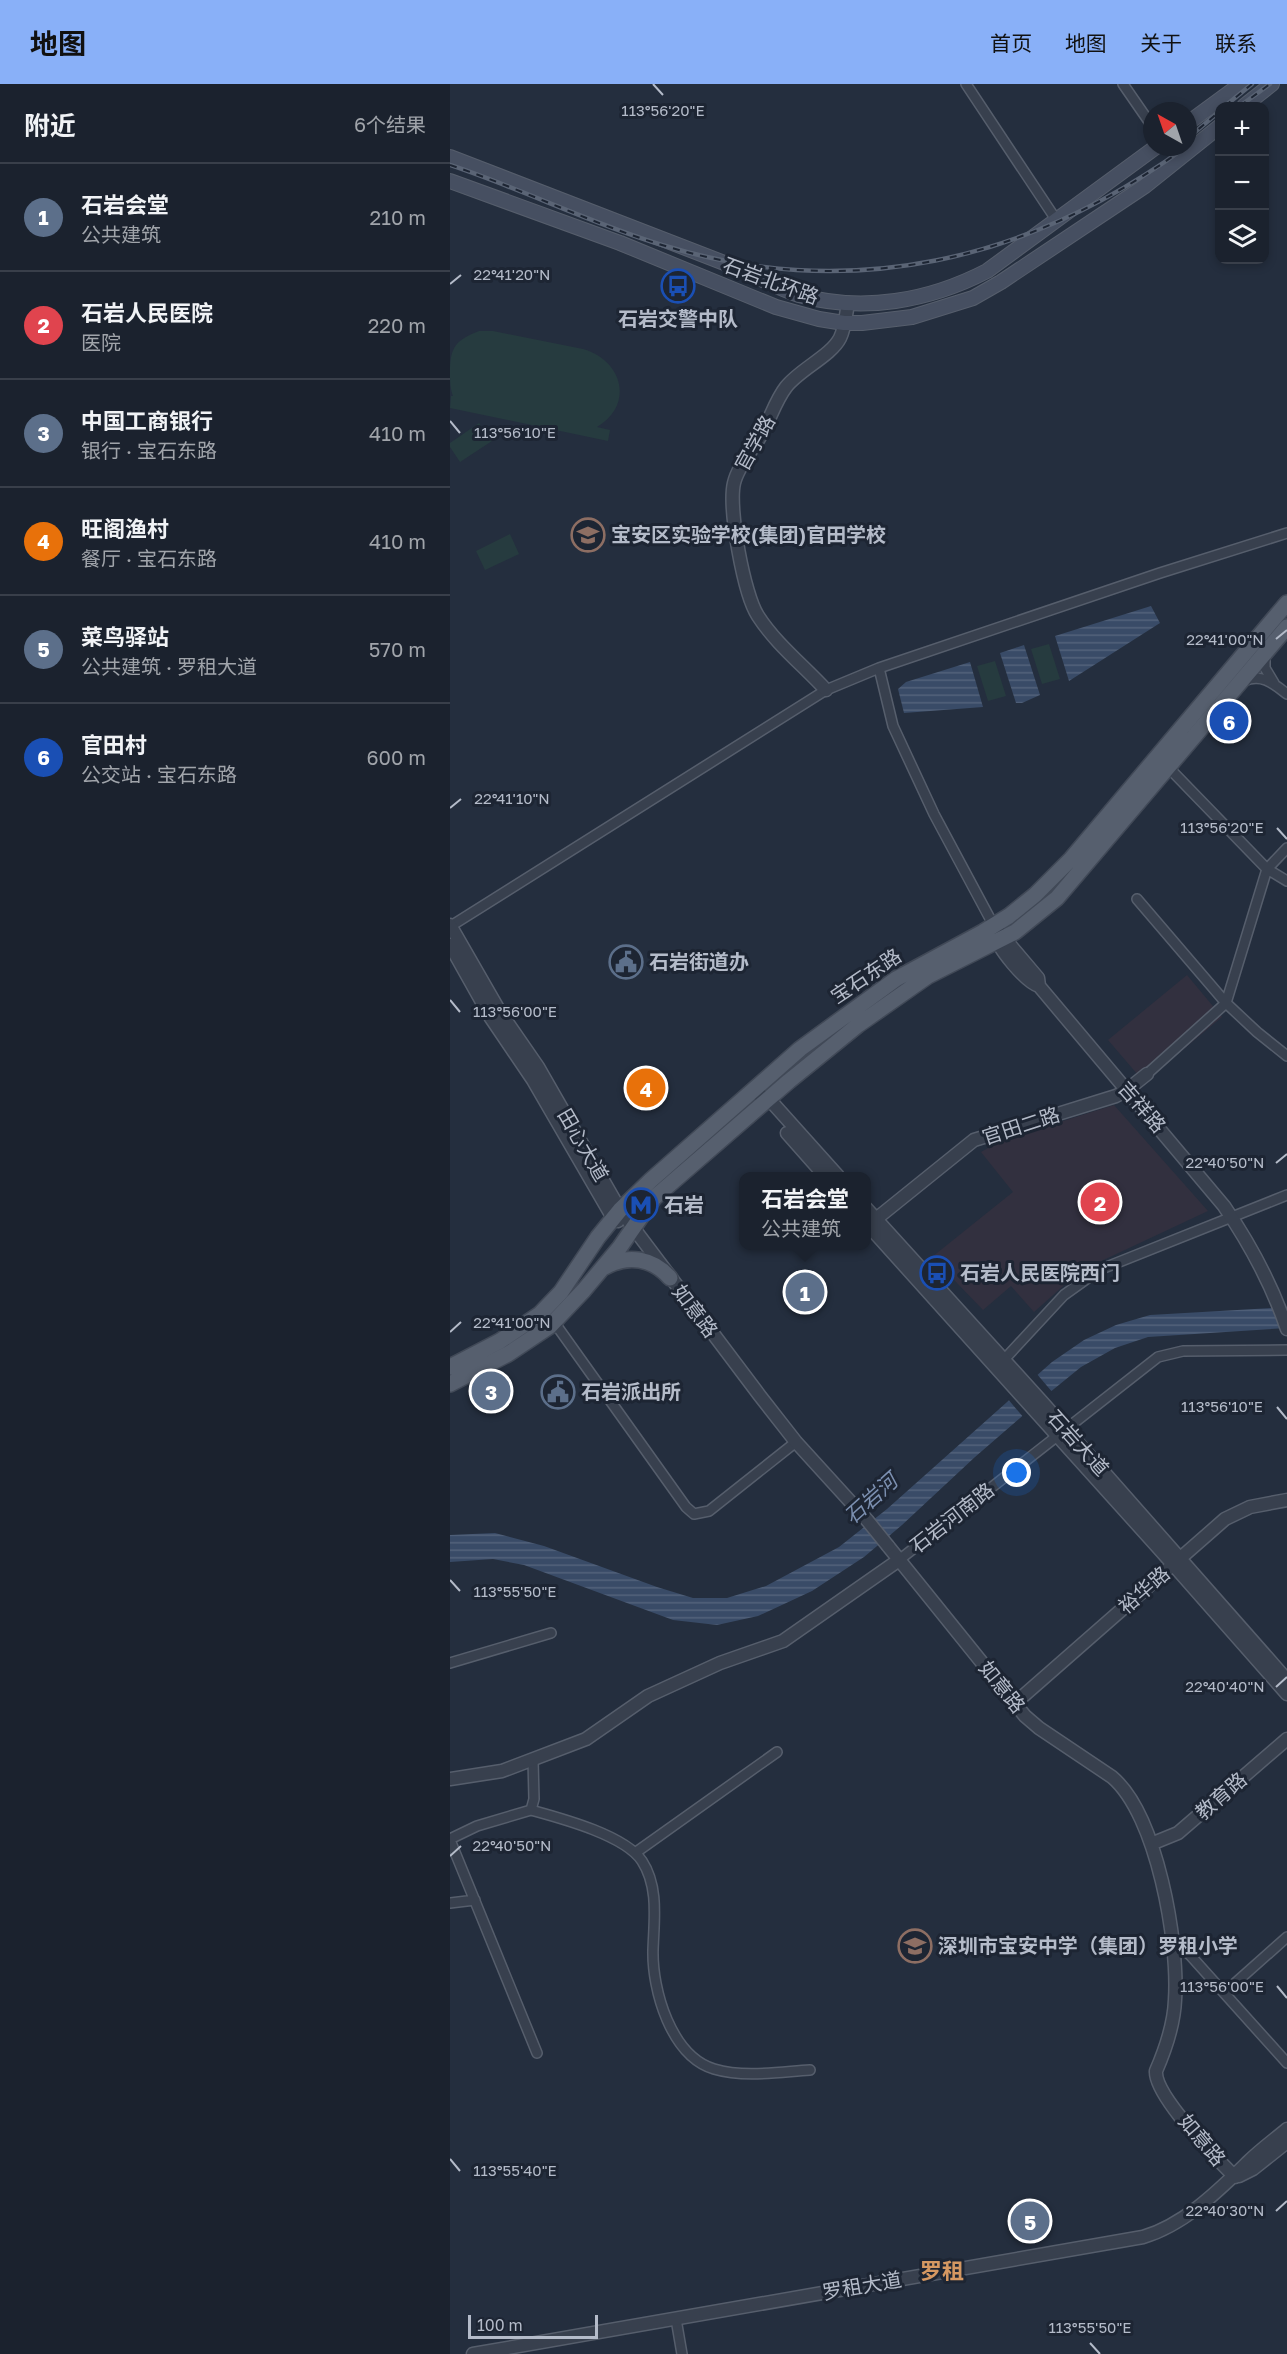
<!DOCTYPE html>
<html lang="zh">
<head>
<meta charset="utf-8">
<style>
  body { margin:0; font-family:"Golos Text","Noto Sans SC",sans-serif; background:#282f3a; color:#f1f3f6 }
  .controls { position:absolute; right:18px; top:18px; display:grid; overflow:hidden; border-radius:12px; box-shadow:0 3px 9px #0003 }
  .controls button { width:54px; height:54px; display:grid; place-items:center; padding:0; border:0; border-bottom:2px solid #393f4a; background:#1b222e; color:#f1f3f6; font:30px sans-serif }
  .compass { position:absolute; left:693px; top:18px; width:54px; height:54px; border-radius:50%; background:#1b222e; box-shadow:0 3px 9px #0003; rotate:320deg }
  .scale { position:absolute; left:18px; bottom:15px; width:130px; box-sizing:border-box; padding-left:6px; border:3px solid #b4bbc9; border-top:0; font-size:16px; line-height:21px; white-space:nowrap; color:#b4bbc9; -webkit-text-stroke:4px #1d2533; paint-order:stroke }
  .you { position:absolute; left:567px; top:1389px; width:21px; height:21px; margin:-15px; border:4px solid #fff; border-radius:50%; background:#1a73e8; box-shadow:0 0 0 9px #1a73e833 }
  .badge { display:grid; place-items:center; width:39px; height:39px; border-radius:50%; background:#89b0f8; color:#fff; font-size:20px; font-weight:700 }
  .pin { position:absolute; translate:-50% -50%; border:3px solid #fff; box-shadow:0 2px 6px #0006 }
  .popup { position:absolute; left:289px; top:1088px; width:132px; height:78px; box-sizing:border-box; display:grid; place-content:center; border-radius:12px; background:#1b222e; filter:drop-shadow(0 2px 4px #0005); font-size:20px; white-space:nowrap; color:#a0a4aa }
  .popup b { font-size:22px; color:#f1f3f6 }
  .popup::after { content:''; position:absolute; left:50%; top:100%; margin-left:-12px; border:12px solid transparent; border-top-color:#1b222e }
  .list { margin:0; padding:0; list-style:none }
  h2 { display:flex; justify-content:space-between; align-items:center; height:78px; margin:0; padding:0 24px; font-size:26px }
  h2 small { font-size:20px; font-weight:400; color:#a0a4aa }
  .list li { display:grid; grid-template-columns:39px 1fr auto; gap:18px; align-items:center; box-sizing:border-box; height:108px; padding:0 24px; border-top:2px solid #393f4a }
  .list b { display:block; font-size:22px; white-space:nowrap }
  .list p { margin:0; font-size:20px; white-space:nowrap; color:#a0a4aa }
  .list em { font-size:20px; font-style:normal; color:#a0a4aa }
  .icon { flex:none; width:33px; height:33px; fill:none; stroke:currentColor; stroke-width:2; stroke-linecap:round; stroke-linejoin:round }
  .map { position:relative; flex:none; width:837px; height:2270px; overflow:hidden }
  header { display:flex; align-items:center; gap:36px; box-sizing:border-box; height:84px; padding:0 30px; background:#89b0f8; color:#111 }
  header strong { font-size:28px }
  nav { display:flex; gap:33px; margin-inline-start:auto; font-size:21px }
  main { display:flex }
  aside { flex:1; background:#1b222e }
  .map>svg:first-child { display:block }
  .medical { fill:#32303f }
  .pitch { fill:#263b3f }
  .water { fill:url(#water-rules) }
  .pier { fill:#242e3e }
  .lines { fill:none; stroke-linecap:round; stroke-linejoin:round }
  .minor-casing { stroke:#565e6c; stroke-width:12 }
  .tertiary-casing { stroke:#565e6c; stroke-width:15 }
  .secondary-casing { stroke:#565e6c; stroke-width:16 }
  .primary-casing { stroke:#414957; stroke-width:18 }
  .minor { stroke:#38404e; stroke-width:9 }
  .tertiary { stroke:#38404e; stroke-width:12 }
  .secondary { stroke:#464f61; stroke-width:14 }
  .primary { stroke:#565f6e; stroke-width:15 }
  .rail-casing { stroke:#5a6475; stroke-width:4.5 }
  .rail { stroke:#1d2533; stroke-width:2; stroke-dasharray:7; stroke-linecap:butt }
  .tertiary-bridge-casing { stroke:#565e6c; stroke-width:15; stroke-linecap:butt }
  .tertiary-bridge { stroke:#38404e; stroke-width:12 }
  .ticks { fill:none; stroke:#b4bbc9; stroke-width:2 }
  .labels { text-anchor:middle; stroke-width:6; stroke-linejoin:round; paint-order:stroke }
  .street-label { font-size:20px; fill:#b4bbc9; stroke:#1d2533 }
  .poi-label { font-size:20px; font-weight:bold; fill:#b4bbc9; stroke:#1d2533; text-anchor:start }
  .water-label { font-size:21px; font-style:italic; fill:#7c90b1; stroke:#1d2533 }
  .quarter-label { font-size:22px; font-weight:bold; fill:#d59862; stroke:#1d2533 }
  .ticks-label { font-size:15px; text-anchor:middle; fill:#b4bbc9; stroke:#1d2533; stroke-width:6; stroke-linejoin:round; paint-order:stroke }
</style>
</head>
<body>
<header>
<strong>地图</strong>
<nav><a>首页</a><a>地图</a><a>关于</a><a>联系</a></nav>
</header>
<main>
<aside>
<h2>附近<small>6个结果</small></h2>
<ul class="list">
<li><span class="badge" style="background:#5c6f8a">1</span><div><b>石岩会堂</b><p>公共建筑</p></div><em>210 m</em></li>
<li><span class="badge" style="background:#e0444e">2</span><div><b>石岩人民医院</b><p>医院</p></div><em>220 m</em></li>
<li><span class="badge" style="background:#5c6f8a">3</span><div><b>中国工商银行</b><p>银行 · 宝石东路</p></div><em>410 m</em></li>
<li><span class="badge" style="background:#e8710a">4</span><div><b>旺阁渔村</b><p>餐厅 · 宝石东路</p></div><em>410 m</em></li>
<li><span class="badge" style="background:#5c6f8a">5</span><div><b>菜鸟驿站</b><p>公共建筑 · 罗租大道</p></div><em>570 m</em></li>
<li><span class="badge" style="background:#1a4fb4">6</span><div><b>官田村</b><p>公交站 · 宝石东路</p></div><em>600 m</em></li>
</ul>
</aside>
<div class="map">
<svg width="837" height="2270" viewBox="0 0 837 2270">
  <defs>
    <pattern id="water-rules" width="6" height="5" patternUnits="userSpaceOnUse" patternTransform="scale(1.5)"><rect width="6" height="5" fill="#394b67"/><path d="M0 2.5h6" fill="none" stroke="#53637b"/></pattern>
  </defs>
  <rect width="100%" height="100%" fill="#242e3e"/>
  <!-- medical -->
  <path class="medical" d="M737 891 772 933 694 998 658 956Z
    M664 1021 758 1127 645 1180 620 1196 584 1228 561 1202 533 1226 482 1173 563 1108 531 1068 552 1056Z"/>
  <!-- pitch -->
  <path class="pitch" d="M29 247H43L133 265C172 276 185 320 147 343L160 346 158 357 0 324 1 312H3C0 304 0 297 0 288 0 263 6 256 29 247Z
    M29 339 42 357 10 378 0 363V359Z
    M60 450 69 470 35 486 26 467Z
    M599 560 610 595 592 600 581 565Z
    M545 577 556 612 538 617 527 582Z"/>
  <!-- water -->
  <path class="water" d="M701 522 710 539 619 597 605 552Z
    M574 561 590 611 572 619H566L550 569Z
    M520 578 533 623 454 629 448 605 456 598Z
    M837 1223V1244L698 1253 665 1264 631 1283 599 1309 525 1373 452 1441 414 1473 362 1507 308 1532 267 1541 223 1536 74 1481 43 1475 0 1478V1451L45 1449 94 1462 207 1503 243 1514H277L316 1502 389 1463 437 1425 602 1278 634 1256 666 1241 700 1231Z"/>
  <!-- pier -->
  <path class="pier" d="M586 1289 603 1309 574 1334 557 1314Z"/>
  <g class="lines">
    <!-- minor casing -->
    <g class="minor-casing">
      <path id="minor" d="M516 0 607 137
        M673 0 702 42
        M815 571V584L824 599
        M429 584 443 642 484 730 544 842
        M794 597C812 589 824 600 837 610
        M719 684 817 785 837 797
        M687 815 776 919 807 948 837 972
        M1 842 376 606 429 584 710 489 837 449
        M697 990 776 919 817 785 837 764
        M104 1238 236 1423 244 1430 259 1427 346 1358
        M550 1280 614 1211 649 1186 837 1111
        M449 1476 708 1273 733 1267 837 1266
        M0 1579 101 1549
        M81 1726C110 1734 175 1751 192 1777 209 1803 204 1836 203 1866 202 1906 221 1972 264 1985 294 1994 329 1988 360 1986
        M0 1755 27 1742 81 1726 84 1715 83 1675
        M0 1756 87 1969
        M185 1769 327 1668
        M0 1819 25 1816
        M724 1858 740 1871 837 1979
        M774 1909 837 1853
        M226 2235 232 2270"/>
    </g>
    <!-- tertiary casing -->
    <g class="tertiary-casing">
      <path id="tertiary" d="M376 606C354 582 326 560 308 532 294 511 278 424 284 399 288 382 302 367 311 351 320 336 325 317 336 303 350 285 381 272 390 254 395 244 396 230 398 219
        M0 841 50 928 88 983 170 1126 310 1312 346 1358 417 1436
        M544 842 588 894 589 902 774 1122C800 1160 822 1201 837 1245
        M545 850C547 864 576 898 589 902
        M0 861 41 934 83 996 163 1134 168 1137
        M301 1007 319 1015 388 1092
        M337 1049 375 1092
        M416 1124 593 1319 837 1596
        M426 1135 524 1056 666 1012 677 1006 697 990
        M416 1139 712 1468 837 1610
        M438 1462 575 1632 589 1644 662 1693C707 1731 729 1858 725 1916 724 1941 716 1964 706 1987 704 2011 766 2074 785 2093
        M564 1620 775 1435 800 1423 837 1416
        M0 1695 52 1687 136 1655 198 1612 270 1579 333 1557 449 1476
        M701 1760 728 1749 837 1655
        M789 2092 803 2085 837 2058
        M23 2270 693 2153C734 2141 768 2107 798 2078 810 2066 824 2056 837 2045"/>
    </g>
    <!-- secondary casing -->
    <g class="secondary-casing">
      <path id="secondary" d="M794 22 822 0
        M738 39 791 0
        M0 73 295 187C313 196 330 205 349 211 413 229 479 217 537 187L706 63
        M0 97 170 159 326 223 369 235 394 239H412L462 233 523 214 551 198 695 102 770 42"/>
    </g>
    <!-- primary casing -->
    <g class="primary-casing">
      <path id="primary" d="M155 1183C178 1170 203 1174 220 1194
        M0 1283 50 1257 90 1230 111 1208 148 1153 170 1126 201 1096 350 965 446 895 533 848 559 832 585 811 621 775 837 519
        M0 1300 58 1270 100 1242 134 1206 170 1163 204 1114 339 997 408 941 478 892 565 848 607 814 837 543"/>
    </g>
    <!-- minor -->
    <use href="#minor" class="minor"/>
    <!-- tertiary -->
    <use href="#tertiary" class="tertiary"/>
    <!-- secondary -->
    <use href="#secondary" class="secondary"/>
    <!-- primary -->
    <use href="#primary" class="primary"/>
    <!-- rail casing -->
    <g class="rail-casing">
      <path id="rail" d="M775 22 802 0
        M790 22 820 0
        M738 54 770 27
        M0 81C72 105 140 139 212 161 400 219 579 177 736 63"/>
    </g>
    <!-- rail -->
    <use href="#rail" class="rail"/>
    <!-- tertiary-bridge casing -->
    <g class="tertiary-bridge-casing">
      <path id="tertiary-bridge" d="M417 1436 438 1462"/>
    </g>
    <!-- tertiary-bridge -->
    <use href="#tertiary-bridge" class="tertiary-bridge"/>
  </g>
  <!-- ticks -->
  <path class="ticks" d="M203 0 213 11M0 200 11 191M0 337 10 349M826 555 837 546M0 724 11 715M827 744 837 755M0 916 10 928M826 1079 837 1070M0 1248 11 1238M827 1323 837 1335M0 1496 10 1507M826 1603 837 1593M0 1772 11 1762M827 1902 837 1914M0 2075 10 2087M826 2127 837 2117M640 2259 650 2270"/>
  <!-- icons -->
  <defs>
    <g id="bus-ring" transform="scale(1.725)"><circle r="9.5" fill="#1d2533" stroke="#1a4fb4" stroke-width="1.5"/><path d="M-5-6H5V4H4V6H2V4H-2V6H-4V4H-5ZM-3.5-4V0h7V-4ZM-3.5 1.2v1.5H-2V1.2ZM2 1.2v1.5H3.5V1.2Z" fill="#1a4fb4"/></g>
    <g id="school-ring" transform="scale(1.725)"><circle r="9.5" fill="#1d2533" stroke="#8d6e63" stroke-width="1.5"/><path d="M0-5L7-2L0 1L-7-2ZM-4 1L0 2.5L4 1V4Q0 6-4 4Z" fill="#8d6e63"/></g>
    <g id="civic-ring" transform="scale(1.725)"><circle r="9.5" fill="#1d2533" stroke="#5c6f8a" stroke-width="1.5"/><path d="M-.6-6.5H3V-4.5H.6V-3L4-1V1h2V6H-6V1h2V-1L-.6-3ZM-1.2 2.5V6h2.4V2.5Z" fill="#5c6f8a"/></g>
    <g id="metro-ring" transform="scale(1.725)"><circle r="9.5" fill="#1d2533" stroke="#1a4fb4" stroke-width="1.5"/><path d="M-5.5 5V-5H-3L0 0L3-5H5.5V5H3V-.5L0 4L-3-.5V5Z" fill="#1a4fb4"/></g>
  </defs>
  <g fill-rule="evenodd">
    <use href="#bus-ring" x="228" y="202"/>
    <use href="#school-ring" x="138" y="451"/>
    <use href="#civic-ring" x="176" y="878"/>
    <use href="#metro-ring" x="191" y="1121"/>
    <use href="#bus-ring" x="487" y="1189"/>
    <use href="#civic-ring" x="108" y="1308"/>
    <use href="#school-ring" x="465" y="1862"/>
  </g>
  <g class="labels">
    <!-- street labels -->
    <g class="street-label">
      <text transform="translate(321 197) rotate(20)" y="7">石岩北环路</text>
      <text transform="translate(305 359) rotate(-61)" y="7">官学路</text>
      <text transform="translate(416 892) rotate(-34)" y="7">宝石东路</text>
      <text transform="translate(692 1023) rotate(49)" y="7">吉祥路</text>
      <text transform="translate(571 1042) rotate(-18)" y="7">官田二路</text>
      <text transform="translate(133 1061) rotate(60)" y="7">田心大道</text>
      <text transform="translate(245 1227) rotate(53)" y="7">如意路</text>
      <text transform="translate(628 1359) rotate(48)" y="7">石岩大道</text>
      <text transform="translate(502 1434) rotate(-38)" y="7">石岩河南路</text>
      <text transform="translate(694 1506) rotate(-41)" y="7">裕华路</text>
      <text transform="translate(552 1603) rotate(51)" y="7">如意路</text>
      <text transform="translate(771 1712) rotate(-41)" y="7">教育路</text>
      <text transform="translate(752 2056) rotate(50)" y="7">如意路</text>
      <text transform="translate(412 2202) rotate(-10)" y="7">罗租大道</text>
    </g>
    <!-- poi labels -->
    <g class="poi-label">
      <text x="228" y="242" text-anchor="middle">石岩交警中队</text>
      <text x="161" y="458">宝安区实验学校(集团)官田学校</text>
      <text x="199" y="885">石岩街道办</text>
      <text x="214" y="1128">石岩</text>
      <text x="510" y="1196">石岩人民医院西门</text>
      <text x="131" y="1315">石岩派出所</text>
      <text x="488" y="1869">深圳市宝安中学（集团）罗租小学</text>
    </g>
    <!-- water labels -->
    <g class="water-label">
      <text transform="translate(421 1415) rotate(-42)" y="7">石岩河</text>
    </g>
    <!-- quarter labels -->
    <g class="quarter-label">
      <text x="492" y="2195">罗租</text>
    </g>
  </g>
  <g class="ticks-label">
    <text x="213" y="32">113°56'20"E</text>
    <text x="62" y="196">22°41'20"N</text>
    <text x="65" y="354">113°56'10"E</text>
    <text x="775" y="561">22°41'00"N</text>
    <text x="62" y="720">22°41'10"N</text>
    <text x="772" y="749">113°56'20"E</text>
    <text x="65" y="933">113°56'00"E</text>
    <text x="775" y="1084">22°40'50"N</text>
    <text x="62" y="1244">22°41'00"N</text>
    <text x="772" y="1328">113°56'10"E</text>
    <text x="65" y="1513">113°55'50"E</text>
    <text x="775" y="1608">22°40'40"N</text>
    <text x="62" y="1767">22°40'50"N</text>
    <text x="772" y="1908">113°56'00"E</text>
    <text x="65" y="2092">113°55'40"E</text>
    <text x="775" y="2132">22°40'30"N</text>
    <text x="640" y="2249">113°55'50"E</text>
  </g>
</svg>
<div class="controls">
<button>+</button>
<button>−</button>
<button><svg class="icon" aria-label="layers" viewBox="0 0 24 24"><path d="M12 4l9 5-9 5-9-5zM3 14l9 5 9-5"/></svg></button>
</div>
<svg class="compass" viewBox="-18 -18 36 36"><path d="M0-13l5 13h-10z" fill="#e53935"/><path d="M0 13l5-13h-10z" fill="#a0a4aa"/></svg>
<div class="scale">100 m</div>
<div class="you"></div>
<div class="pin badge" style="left:355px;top:1208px;background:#5c6f8a">1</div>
<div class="popup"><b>石岩会堂</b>公共建筑</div>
<div class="pin badge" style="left:650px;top:1118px;background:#e0444e">2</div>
<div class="pin badge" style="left:41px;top:1307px;background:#5c6f8a">3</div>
<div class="pin badge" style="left:196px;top:1004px;background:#e8710a">4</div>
<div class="pin badge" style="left:580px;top:2137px;background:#5c6f8a">5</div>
<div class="pin badge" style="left:779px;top:637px;background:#1a4fb4">6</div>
</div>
</main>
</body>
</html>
